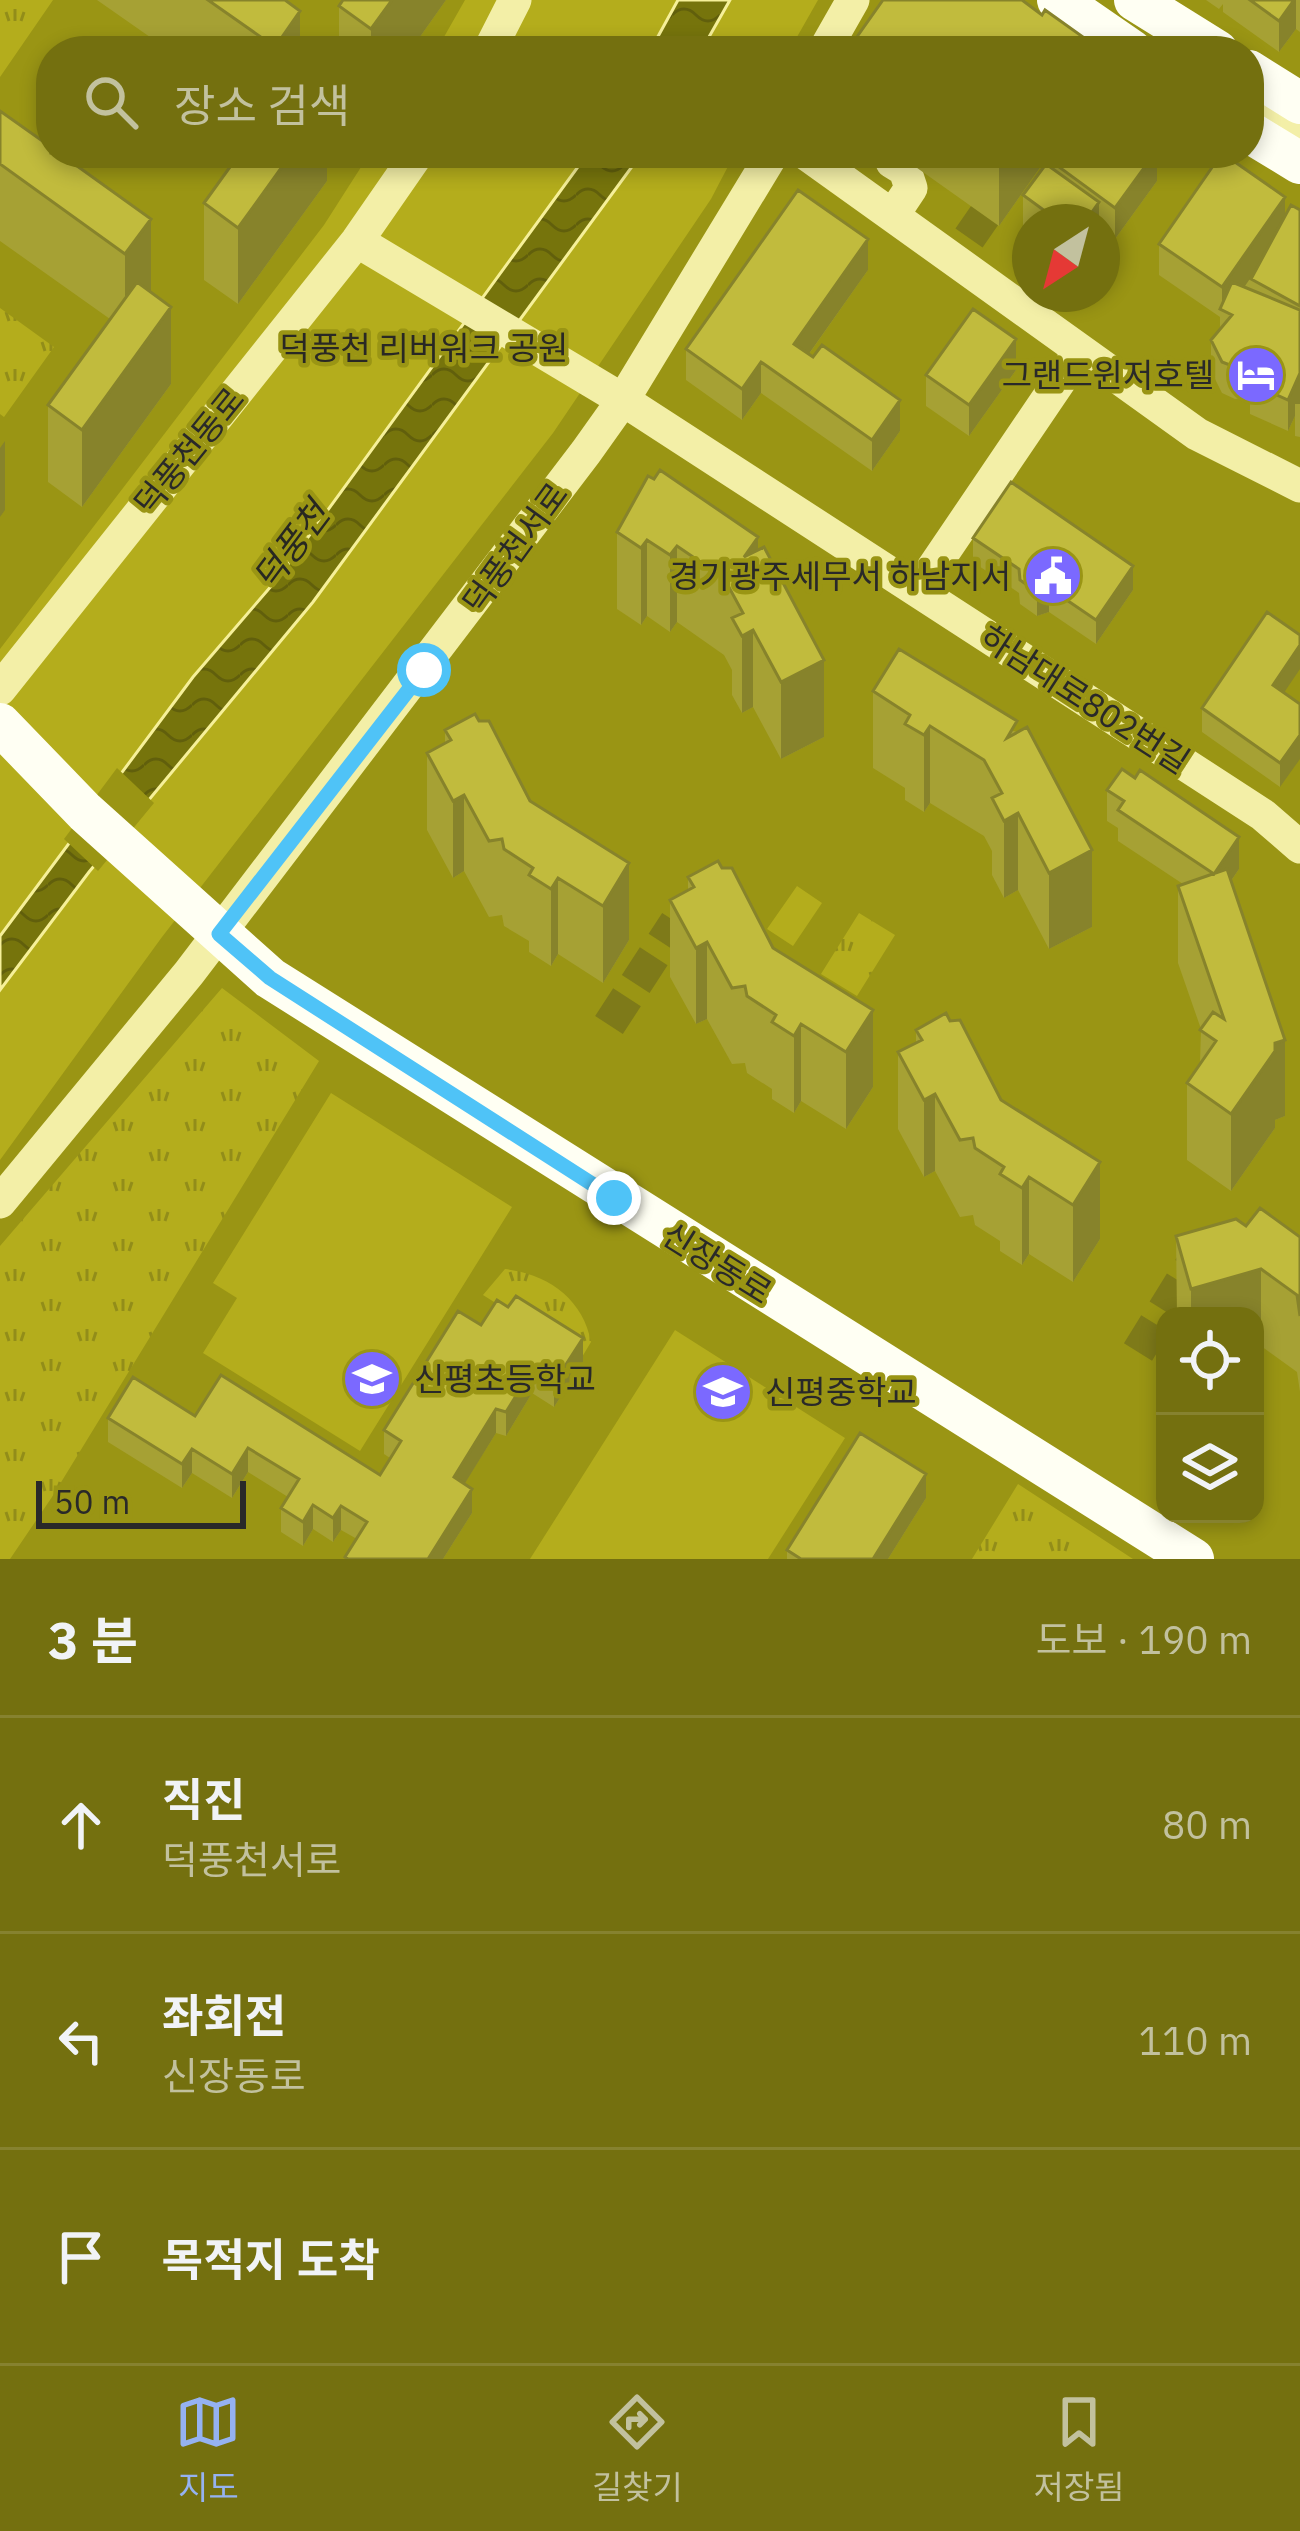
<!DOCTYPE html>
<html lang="ko">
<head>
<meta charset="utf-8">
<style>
  body { margin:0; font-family:"IBM Plex Sans","Noto Sans KR",sans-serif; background:#7c781d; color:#f1f3f6 }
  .controls { position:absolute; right:36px; bottom:36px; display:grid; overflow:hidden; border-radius:24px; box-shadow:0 6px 18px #0003 }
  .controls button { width:108px; height:108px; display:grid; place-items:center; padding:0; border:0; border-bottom:3px solid #86822f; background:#74700f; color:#f1f3f6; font:60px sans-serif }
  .compass { position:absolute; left:1012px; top:204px; width:108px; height:108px; border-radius:50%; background:#74700f; box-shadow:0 6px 18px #0003; rotate:216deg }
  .scale { position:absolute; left:36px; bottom:30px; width:210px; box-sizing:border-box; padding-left:12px; border:6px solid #292929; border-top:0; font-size:33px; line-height:42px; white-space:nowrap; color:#292929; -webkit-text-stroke:9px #9a9514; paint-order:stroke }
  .stop { position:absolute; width:36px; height:36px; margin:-27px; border:9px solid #4fc3f7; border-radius:50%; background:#fff }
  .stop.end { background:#4fc3f7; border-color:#fff; box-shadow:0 3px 12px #0008 }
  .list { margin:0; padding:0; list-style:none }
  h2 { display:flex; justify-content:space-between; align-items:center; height:156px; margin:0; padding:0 48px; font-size:51px }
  h2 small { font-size:39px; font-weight:400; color:#c2c19e }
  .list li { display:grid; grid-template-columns:78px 1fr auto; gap:36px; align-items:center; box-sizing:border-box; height:216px; padding:0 48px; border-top:3px solid #86822f }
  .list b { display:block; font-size:45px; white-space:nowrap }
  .list p { margin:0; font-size:39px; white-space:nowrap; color:#c2c19e }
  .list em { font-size:39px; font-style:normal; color:#c2c19e }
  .icon { flex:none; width:66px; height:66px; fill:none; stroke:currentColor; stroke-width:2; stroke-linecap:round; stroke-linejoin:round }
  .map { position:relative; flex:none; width:1300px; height:1559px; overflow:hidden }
  .search { position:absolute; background:#74700f; box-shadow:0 6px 18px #0003; left:36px; right:36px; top:36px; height:132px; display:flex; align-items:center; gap:30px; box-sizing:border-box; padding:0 42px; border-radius:48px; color:#c2c19e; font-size:45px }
  .sheet { height:804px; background:#74700f }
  nav { display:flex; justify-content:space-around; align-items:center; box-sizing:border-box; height:168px; border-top:3px solid #86822f; background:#74700f; font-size:33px; color:#c2c19e }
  nav a { display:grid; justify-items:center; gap:6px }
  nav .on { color:#95b2f1 }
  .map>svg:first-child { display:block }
  .grass { fill:#b4ad1c }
  .park { fill:url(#park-tufts) }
  .water { fill:url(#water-waves); stroke:#f6f099; stroke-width:3 }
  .pier { fill:#9a9514 }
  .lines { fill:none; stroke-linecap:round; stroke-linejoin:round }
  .minor-tunnel { stroke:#7e7a19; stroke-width:33; stroke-dasharray:33 16; stroke-linecap:butt }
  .minor { stroke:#f3efa7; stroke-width:33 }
  .major { stroke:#fffff3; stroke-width:42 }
  .wall { fill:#a6a134 }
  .shaded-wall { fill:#87832b }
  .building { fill:#c1bb3d; stroke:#87832b; stroke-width:3 }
  .route { stroke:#4fc3f7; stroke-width:15 }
  .labels { text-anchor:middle; stroke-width:9; stroke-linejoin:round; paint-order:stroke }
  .park-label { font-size:33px; fill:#292824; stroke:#9a9514 }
  .poi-label { font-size:33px; fill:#292929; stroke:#9a9514; text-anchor:end }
  .street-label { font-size:33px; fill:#292929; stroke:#9a9514 }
  .water-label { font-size:36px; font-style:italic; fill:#282821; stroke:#9a9514 }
</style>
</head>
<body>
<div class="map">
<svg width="1300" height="1559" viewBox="0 0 1300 1559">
  <defs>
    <pattern id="park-tufts" width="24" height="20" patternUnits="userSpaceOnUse" patternTransform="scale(3)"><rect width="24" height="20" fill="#b4ad1c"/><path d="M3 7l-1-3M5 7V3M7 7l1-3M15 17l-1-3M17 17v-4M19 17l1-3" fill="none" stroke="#928d19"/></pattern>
    <pattern id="water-waves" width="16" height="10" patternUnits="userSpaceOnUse" patternTransform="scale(3)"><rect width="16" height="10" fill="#76740c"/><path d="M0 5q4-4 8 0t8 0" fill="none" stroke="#615f0c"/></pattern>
  </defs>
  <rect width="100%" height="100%" fill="#9a9514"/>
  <!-- grass -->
  <path class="grass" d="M465 0H818L789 51H436Z
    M370 153H735L711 199 553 433 162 937 0 1160V649L324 225Z
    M797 886 822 903 793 946 767 929Z
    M331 1093 512 1207 360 1451 203 1353 237 1298 213 1283Z
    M675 1330 845 1438 768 1559H530Z"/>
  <!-- park -->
  <path class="park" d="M0 0H53L0 77Z
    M0 308 54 347 4 417 0 414Z
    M859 913 895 935 857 996 821 974Z
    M222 988 319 1061 52 1497 10 1559H0V1246Z
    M505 1269C548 1274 583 1299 591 1342L582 1357 483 1295Z
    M1018 1484 1133 1559H972Z"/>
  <!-- water -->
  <path class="water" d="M678 0H730L701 51H650Z
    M588 153H642L313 602 89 872 0 990V936L193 677 279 577Z"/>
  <!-- pier -->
  <path class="pier" d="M117 768 154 803 98 871 64 839Z"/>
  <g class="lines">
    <!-- minor-tunnel -->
    <path class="minor-tunnel" d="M969 238 987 212
      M609 1025 676 922
      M1138 1352 1194 1261"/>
    <!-- minor -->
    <path class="minor" d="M489 51 515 0
      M824 51 853 0
      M1249 101 1300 134
      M805 153 1197 434 1300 486
      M892 162 905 170 911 188 893 215
      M357 241 623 400 1263 815 1300 847
      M918 590 1080 351
      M0 689 357 241 418 153
      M0 1202 189 973 586 452 623 400 773 153"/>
    <!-- major -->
    <path class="major" d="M1058 0 1132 51
      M1135 0 1217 51
      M1249 71 1300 103
      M1249 132 1300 163
      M0 724 85 812 270 978 1193 1559"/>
  </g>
  <!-- wall -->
  <path class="wall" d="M97 0H285L300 51H170Z
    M343 0H446L410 51H339V6Z
    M1206 0H1300V32L1296 29 1279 52 1223 12V4L1219 9Z
    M0 111 59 153 151 292 171 384 82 507 48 482V405L110 319 0 241Z
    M327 153V181L238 304 204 280V203Z
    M896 153H1157V181L1115 239 1102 230V222H1030V231L1023 227V195L1044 167V162L999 226Z
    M1300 210V437L1295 436V416L1288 431 1250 414V397L1235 399 1222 393 1211 371V340L1220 330V317L1159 275V244L1285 215Z
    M868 270 809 354 900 431 872 471 761 393 742 420 686 380V349Z
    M1016 370 969 436 926 406V375Z
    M617 532 758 550 824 737 781 759 753 707 742 713 732 695V670L724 655 677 622 670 632 647 616 641 625 617 609Z
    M973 538 1133 590 1096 644 1049 612 1037 616 1020 604 1019 593 973 562Z
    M873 691 1017 732 1092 927 1049 949 1018 890 1004 898 992 875V851L984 836 930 803 924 812 905 800V788L873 768Z
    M1284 693 1280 787 1202 732V708Z
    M445 730 530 801 629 940 603 983 558 954 551 966 529 952V941L504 926 502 915 489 917 464 871 453 878 427 830V753L445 743Z
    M1107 790 1239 869 1231 881 1285 1116 1275 1120V1128L1231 1191 1187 1160V1083L1200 1063 1201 1029 1178 963V886L1183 884 1118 841V828L1107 821Z
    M688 877 773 948 873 1087 846 1129 801 1101 794 1113 772 1099V1089L747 1073 745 1063 732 1064 707 1019 696 1024 670 977V900L688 890Z
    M916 1030 1001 1100 1100 1239 1073 1282 1029 1254 1022 1265 1000 1251V1241L975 1225 973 1215 960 1217 935 1171 924 1177 898 1129V1052L916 1043Z
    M1246 1226 1300 1237V1392L1297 1372 1261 1346 1255 1316H1177L1176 1236Z
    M481 1325 583 1362 554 1407 532 1393 506 1436 496 1433 464 1484 472 1513 443 1559H345L357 1539 341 1530 333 1542 313 1529 303 1546 281 1532V1508L288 1497 248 1472 232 1498 192 1473 182 1488 108 1442V1418L195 1416 380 1475 390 1458 384 1454V1430Z
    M926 1498 888 1559H787V1550Z"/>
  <!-- shaded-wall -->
  <path class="shaded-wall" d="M392 0H446L410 51H371V29Z
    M1294 0H1296V29L1279 52V21Z
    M300 11V51H275V47Z
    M1083 37V51H1073Z
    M292 153H327V181L238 304V228Z
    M1002 153H1050L1044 156V162L999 226V156Z
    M1155 153H1157V181L1115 239V208Z
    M1285 197V228L1227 312 1222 310V287Z
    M1099 202V222H1085Z
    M151 219V296L125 331V254Z
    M868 239V270L794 375V344Z
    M171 307V384L82 507V430Z
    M1016 339V370L969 436V405Z
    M761 362V393L742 420V389Z
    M1300 373V404H1295V416L1288 431V400Z
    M900 400V431L872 471V440Z
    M5 441V510L0 517V448Z
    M758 537V614L744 557Z
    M647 540V616L641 625V548Z
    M677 546V622L670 632V555Z
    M1133 566V590L1096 644V620Z
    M1049 588V612L1037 616V592Z
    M753 630V707L742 713V636Z
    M1300 645V669L1273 709V685Z
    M824 660V737L781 759V682Z
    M930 726V803L924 812V735Z
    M1300 735V759L1280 787V763Z
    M464 795V871L453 878V801Z
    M1018 813V890L1004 898V821Z
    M1239 837V869L1214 906V874Z
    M1092 850V927L1049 949V873Z
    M629 863V940L603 983V906Z
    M558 878V954L551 966V889Z
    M707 942V1019L696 1024V948Z
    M873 1010V1087L846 1129V1052Z
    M801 1024V1101L794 1113V1036Z
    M1285 1040V1116L1275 1120V1128L1231 1191V1114L1275 1043Z
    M935 1094V1171L924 1177V1100Z
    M1100 1162V1239L1073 1282V1205Z
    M1029 1177V1254L1022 1265V1188Z
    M1261 1269V1346L1255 1347V1316H1191V1289Z
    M583 1338V1362L554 1407V1383Z
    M532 1370V1393L506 1436V1412Z
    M496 1409V1433L454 1501V1477Z
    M248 1448V1472L232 1498V1474Z
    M192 1449V1473L182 1488V1464Z
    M926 1474V1498L888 1559H873Z
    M472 1489V1513L443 1559H428Z
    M313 1505V1529L303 1546V1522Z
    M341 1506V1530L333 1542V1518Z"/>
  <!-- building -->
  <path class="building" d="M208 0H285L300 11 275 47Z
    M343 0H392L371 29 339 6Z
    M883 0H1022L1042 15 1045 10 1083 37 1073 51H858L862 46 854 41Z
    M1250 0H1294L1279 21Z
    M0 111 51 147V153H59L151 219 125 254 0 164Z
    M240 153H292L238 228 204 203Z
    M1046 153H1155L1115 208 1044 156Z
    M1222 153 1285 197 1222 287 1159 244Z
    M1046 164 1099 202 1085 222H1060L1023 195Z
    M798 190 868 239 794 344 813 357 822 345 900 400 872 440 761 362 742 389 686 349Z
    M1291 205 1300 210V306L1251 279Z
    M137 282 171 307 82 430 48 405Z
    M1232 282 1300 310V373L1288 400 1250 383 1259 365 1235 367 1222 362 1211 340 1232 315 1220 309Z
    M973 309 1016 339 969 405 926 375Z
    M660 470 758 537 744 557 764 547 824 660 781 682 753 630 742 636 732 618 743 613 724 578 677 546 670 555 647 540 641 548 617 532 648 476 654 479Z
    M1011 482 1133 566 1096 620 1049 588 1037 592 1020 580 1019 569 973 538Z
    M1267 612 1300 635V645L1273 685 1300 704V735L1280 763 1202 708Z
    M899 649 1017 721 1007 738 1027 727 1092 850 1049 873 1018 813 1004 821 992 798 1002 793 984 760 930 726 924 735 905 724 910 715 873 691Z
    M475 714 479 721H489L530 801 629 863 603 906 558 878 551 889 529 875 533 868 504 849 502 839 489 841 464 795 453 801 427 753 451 740 445 730Z
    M1122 769 1135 778 1140 770 1239 837 1214 874 1118 810 1124 801 1107 790Z
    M718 861 722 868H732L773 948 873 1010 846 1052 801 1024 794 1036 772 1022 776 1015 747 996 745 986 732 988 707 942 696 948 670 900 694 887 688 877Z
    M1227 869 1285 1040 1275 1043V1051L1231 1114 1187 1083 1216 1041 1200 1030 1213 1012 1224 1019 1178 886Z
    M946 1013 950 1021 960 1020 1001 1100 1100 1162 1073 1205 1029 1177 1022 1188 1000 1174 1004 1167 975 1148 973 1138 960 1140 935 1094 924 1100 898 1052 922 1040 916 1030Z
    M1260 1208 1300 1237V1316L1297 1295 1261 1269 1191 1289 1176 1236 1236 1219 1246 1226Z
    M516 1296 583 1338 554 1383 532 1370 506 1412 496 1409 454 1477 472 1489 428 1559H348L345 1557 367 1522 341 1506 333 1518 313 1505 303 1522 281 1508 299 1479 248 1448 232 1474 192 1449 182 1464 108 1418 133 1377 195 1416 221 1375 380 1475 401 1441 384 1430 458 1311 481 1325 497 1300 508 1307Z
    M860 1433 926 1474 873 1559H801L787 1550Z"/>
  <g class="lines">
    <!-- route -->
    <path class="route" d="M424 670 219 934 270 978 614 1198"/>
  </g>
  <!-- icons -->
  <defs>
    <g id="hotel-disc" transform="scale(3)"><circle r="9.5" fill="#7b69ff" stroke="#9a9514"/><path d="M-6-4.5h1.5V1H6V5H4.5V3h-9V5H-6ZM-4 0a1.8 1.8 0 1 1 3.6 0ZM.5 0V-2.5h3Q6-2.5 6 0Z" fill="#fff"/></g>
    <g id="civic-disc" transform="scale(3)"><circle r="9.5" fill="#7b69ff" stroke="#9a9514"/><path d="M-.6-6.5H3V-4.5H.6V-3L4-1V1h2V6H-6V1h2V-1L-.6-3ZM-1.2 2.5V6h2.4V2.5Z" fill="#fff"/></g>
    <g id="school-disc" transform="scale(3)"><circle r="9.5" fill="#7b69ff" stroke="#9a9514"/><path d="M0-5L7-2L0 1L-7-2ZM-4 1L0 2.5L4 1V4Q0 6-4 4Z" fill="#fff"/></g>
  </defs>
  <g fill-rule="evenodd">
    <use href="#hotel-disc" x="1256" y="375"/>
    <use href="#civic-disc" x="1053" y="576"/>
    <use href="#school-disc" x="372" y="1379"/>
    <use href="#school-disc" x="723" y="1392"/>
  </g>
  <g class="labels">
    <!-- park labels -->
    <g class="park-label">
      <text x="424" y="360">덕풍천 리버워크 공원</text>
    </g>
    <!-- poi labels -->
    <g class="poi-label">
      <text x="1214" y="387">그랜드윈저호텔</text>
      <text x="1011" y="588">경기광주세무서 하남지서</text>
      <text x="414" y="1391" text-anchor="start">신평초등학교</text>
      <text x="765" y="1404" text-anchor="start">신평중학교</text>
    </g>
    <!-- street labels -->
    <g class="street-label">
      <text transform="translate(189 451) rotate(-51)" y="12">덕풍천동로</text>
      <text transform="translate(515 548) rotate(-54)" y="12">덕풍천서로</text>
      <text transform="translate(1085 699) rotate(33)" y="12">하남대로802번길</text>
      <text transform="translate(717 1263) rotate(32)" y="12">신장동로</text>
    </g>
    <!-- water labels -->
    <g class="water-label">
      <text transform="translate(291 546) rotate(-53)" y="13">덕풍천</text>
    </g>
  </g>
</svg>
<div class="controls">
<button><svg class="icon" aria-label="locate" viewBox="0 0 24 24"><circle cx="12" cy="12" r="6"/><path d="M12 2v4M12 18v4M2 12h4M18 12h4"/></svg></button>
<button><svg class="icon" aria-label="layers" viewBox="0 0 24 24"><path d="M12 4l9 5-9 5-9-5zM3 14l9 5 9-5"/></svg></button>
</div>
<svg class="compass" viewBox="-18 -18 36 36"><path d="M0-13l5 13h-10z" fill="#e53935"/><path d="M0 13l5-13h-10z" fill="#c2c19e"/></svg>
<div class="scale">50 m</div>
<div class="stop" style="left:424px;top:670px"></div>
<div class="stop end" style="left:614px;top:1198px"></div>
<div class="search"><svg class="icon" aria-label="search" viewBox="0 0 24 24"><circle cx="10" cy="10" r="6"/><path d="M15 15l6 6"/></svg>장소 검색</div>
</div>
<section class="sheet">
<h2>3 분<small>도보 · 190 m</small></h2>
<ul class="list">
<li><svg class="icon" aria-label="ahead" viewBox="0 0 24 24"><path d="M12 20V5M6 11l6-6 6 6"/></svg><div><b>직진</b><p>덕풍천서로</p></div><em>80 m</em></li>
<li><svg class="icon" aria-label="left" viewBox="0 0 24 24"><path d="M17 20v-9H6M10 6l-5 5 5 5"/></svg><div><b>좌회전</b><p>신장동로</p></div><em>110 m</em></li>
<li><svg class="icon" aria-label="arrive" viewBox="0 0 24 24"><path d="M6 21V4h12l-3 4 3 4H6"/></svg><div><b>목적지 도착</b></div></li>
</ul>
</section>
<nav>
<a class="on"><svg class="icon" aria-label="map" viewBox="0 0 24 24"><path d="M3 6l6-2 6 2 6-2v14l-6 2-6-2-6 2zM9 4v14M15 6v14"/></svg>지도</a>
<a><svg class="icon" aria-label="directions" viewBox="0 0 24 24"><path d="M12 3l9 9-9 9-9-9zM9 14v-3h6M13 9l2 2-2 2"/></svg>길찾기</a>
<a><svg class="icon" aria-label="saved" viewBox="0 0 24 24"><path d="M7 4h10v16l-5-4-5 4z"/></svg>저장됨</a>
</nav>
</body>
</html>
